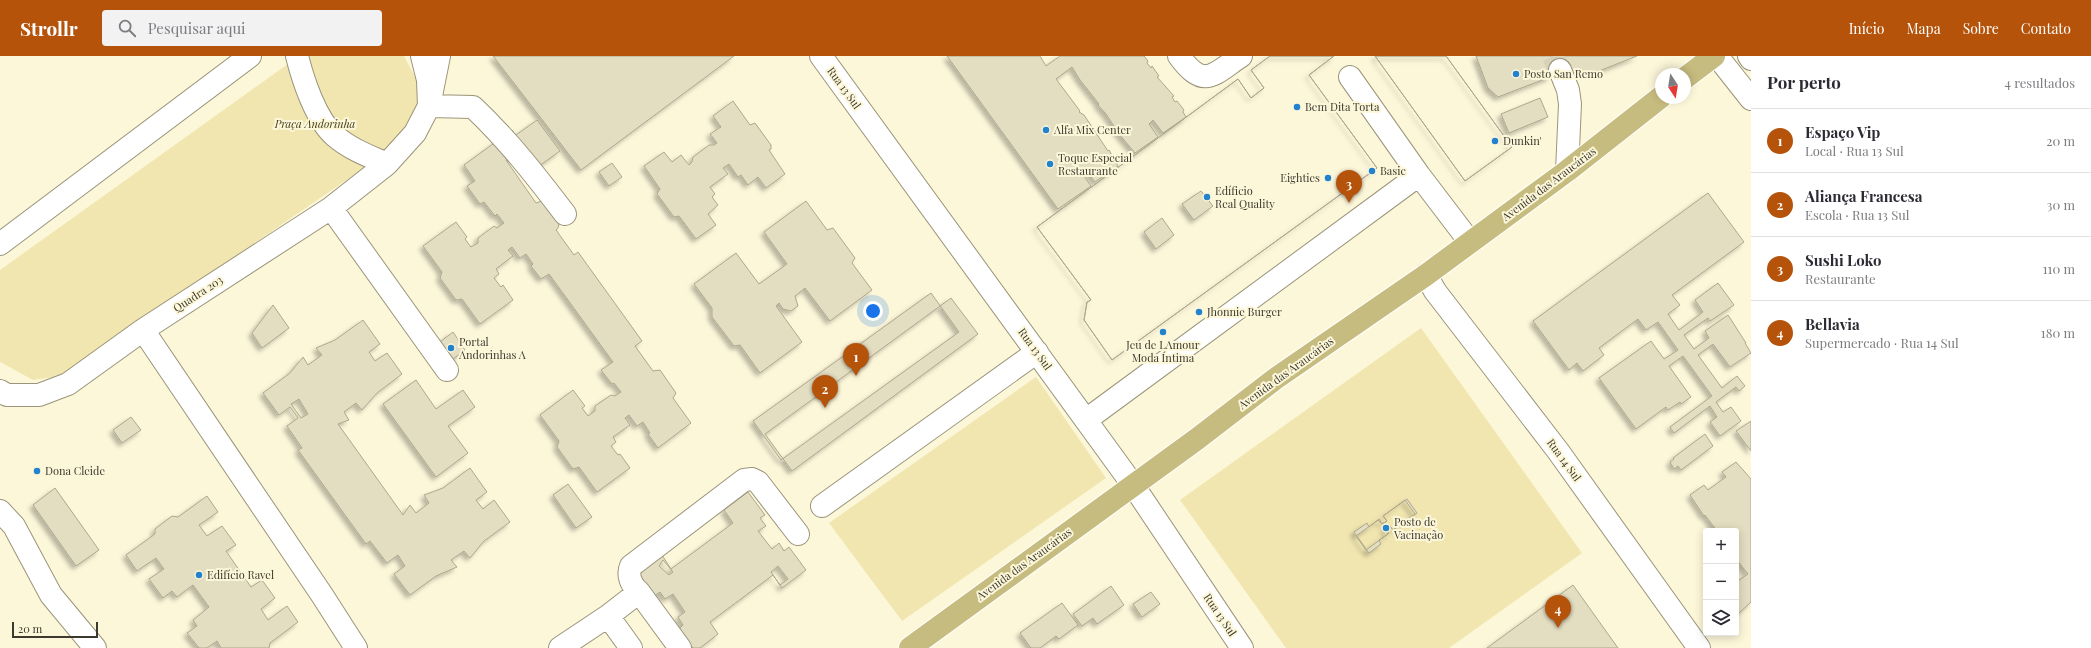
<!DOCTYPE html>
<html lang="pt">
<head>
<meta charset="utf-8">
<style>
  body { margin:0; font-family:"Playfair Display",serif; background:#f2f2f3; color:#2b2b33 }
  .controls { position:absolute; right:12px; bottom:12px; display:grid; overflow:hidden; border-radius:4px; box-shadow:0 2px 10px #0003 }
  .controls button { width:36px; height:36px; display:grid; place-items:center; padding:0; border:0; border-bottom:1px solid #e1e1e2; background:#fff; color:#2b2b33; font:20px sans-serif }
  .compass { position:absolute; left:1655px; top:12px; width:36px; height:36px; border-radius:50%; background:#fff; box-shadow:0 2px 10px #0003; rotate:168deg }
  .scale { position:absolute; left:12px; bottom:10px; width:86px; box-sizing:border-box; padding-left:4px; border:2px solid #3c392e; border-top:0; font-size:11px; line-height:14px; white-space:nowrap; color:#3c392e; -webkit-text-stroke:3px #fdf7da; paint-order:stroke }
  .you { position:absolute; left:873px; top:255px; width:14px; height:14px; margin:-10px; border:3px solid #fff; border-radius:50%; background:#1a73e8; box-shadow:0 0 0 6px #1a73e833 }
  .badge { display:grid; place-items:center; width:26px; height:26px; border-radius:50%; background:#b45309; color:#fff; font-size:13px; font-weight:700 }
  .pin { position:absolute; translate:-50% -33px; filter:drop-shadow(0 1px 2px #0008) }
  .pin::after { content:''; position:absolute; top:21px; width:14px; height:12px; background:inherit; clip-path:polygon(0 0,100% 0,50% 100%) }
  .list { margin:0; padding:0; list-style:none }
  h2 { display:flex; justify-content:space-between; align-items:center; height:52px; margin:0; padding:0 16px; font-size:17px }
  h2 small { font-size:13px; font-weight:400; color:#7c7c81 }
  .list li { display:grid; grid-template-columns:26px 1fr auto; gap:12px; align-items:center; box-sizing:border-box; height:64px; padding:0 16px; border-top:1px solid #e1e1e2 }
  .list b { display:block; font-size:15px; white-space:nowrap }
  .list p { margin:0; font-size:13px; white-space:nowrap; color:#7c7c81 }
  .list em { font-size:13px; font-style:normal; color:#7c7c81 }
  .icon { flex:none; width:22px; height:22px; fill:none; stroke:currentColor; stroke-width:2; stroke-linecap:round; stroke-linejoin:round }
  .map { position:relative; flex:none; width:1751px; height:592px; overflow:hidden }
  header { display:flex; align-items:center; gap:24px; box-sizing:border-box; height:56px; padding:0 20px; background:#b45309; color:#fff }
  header strong { font-size:19px }
  nav { display:flex; gap:22px; margin-inline-start:auto; font-size:14px }
  .search { width:280px; height:36px; background:#f2f2f3; display:flex; align-items:center; gap:10px; box-sizing:border-box; padding:0 14px; border-radius:4px; color:#7c7c81; font-size:15px }
  main { display:flex }
  aside { flex:1; background:#fff }
  .map>svg:first-child { display:block }
  .green { fill:#f1e6b0 }
  .building { fill:#e3ddc1; stroke:#ada78c; fill-rule:evenodd; filter:url(#shadow) }
  .lines { fill:none; stroke-linecap:round; stroke-linejoin:round }
  .minor-tunnel { stroke:#d6d1b8; stroke-width:22; stroke-dasharray:22 11; stroke-linecap:butt }
  .minor-casing { stroke:#9a947a; stroke-width:24 }
  .major-casing { stroke:#fff; stroke-width:24 }
  .minor { stroke:#fff; stroke-width:22 }
  .major { stroke:#c7bc7f; stroke-width:22 }
  .poi-dot { fill:#2282ce; stroke:#fdf7da; stroke-width:1.5 }
  .labels { text-anchor:middle; stroke-width:4; stroke-linejoin:round; paint-order:stroke }
  .poi-label { font-size:11px; fill:#3c392e; stroke:#fdf7da; text-anchor:start }
  .street-label { font-size:11px; fill:#3c392e; stroke:#fdf7da }
  .park-label { font-size:11px; font-style:italic; fill:#443d17; stroke:#fdf7da }
</style>
</head>
<body>
<header>
<strong>Strollr</strong>
<div class="search"><svg class="icon" aria-label="search" viewBox="0 0 24 24"><circle cx="10" cy="10" r="6"/><path d="M15 15l6 6"/></svg>Pesquisar aqui</div>
<nav><a>Início</a><a>Mapa</a><a>Sobre</a><a>Contato</a></nav>
</header>
<main>
<div class="map">
<svg width="1751" height="592" viewBox="0 0 1751 592">
  <defs>
    <filter id="shadow"><feDropShadow dx="-3.5" dy="3.5" stdDeviation="2" flood-color="#0004"/></filter>
  </defs>
  <rect width="100%" height="100%" fill="#fdf7da"/>
  <!-- green -->
  <path class="green" d="M299 0H404L425 40 409 81 61 320 33 324 0 306V214Z
    M1421 272 1582 497 1449 592H1286L1180 444Z
    M1036 321 1106 422 902 565 829 467Z"/>
  <!-- building -->
  <path class="building" d="M493 0H734L581 114Z
    M947 0H1040L1046 10 1060 0H1144L1148 5 1147 7 1151 12 1152 10 1159 20 1157 21 1174 40 1172 41 1175 46 1177 45 1184 54 1183 56 1186 61 1163 77 1153 64 1149 68 1158 81 1135 97 1119 78 1106 58 1098 49 1099 48 1080 24 1072 11 1056 23 1080 55 1079 56 1084 59 1108 95 1109 94 1118 110 1095 126 1085 113 1081 116 1091 130 1058 153Z
    M1270 0H1334L1309 19 1377 112 1112 304 1084 264 1087 246 1091 244 1037 171 1238 23 1251 42 1264 32 1251 14ZM1201 135 1213 150 1194 164 1182 148ZM1162 162 1174 179 1156 193 1144 176Z
    M1270 0H1334L1309 19 1377 112 1112 304 1084 264 1087 246 1091 244 1037 171 1238 23 1251 42 1264 32 1251 14Z
    M1375 0H1446L1512 91 1465 125Z
    M1375 0H1446L1512 91 1465 125Z
    M1476 0H1637L1599 15 1548 14 1550 21 1498 41 1488 32Z
    M1540 42 1548 61 1509 77 1501 58Z
    M733 45 750 69 755 67 771 89V93L769 94 785 118 766 132 758 121 748 129 741 119 738 121 729 108 723 112 728 118 710 131 715 138 712 141 718 149 708 158 716 169 696 183 679 160 674 161 657 138 660 133 644 110 664 96 672 106 681 99 689 109 692 106 693 101 709 89H714L717 87 710 78 721 71 713 60Z
    M537 64 560 95 539 110 525 91 506 104 536 147 542 145 559 168 558 172 556 174 574 199 578 196 642 285 635 290 653 315 660 314 676 337 673 342 691 367 658 392 648 378 650 377 643 366 637 370 629 359 625 362 630 369 613 381 616 386 611 390 618 399 620 398 630 412 597 436 579 411 573 413 557 391 559 385 540 359 573 334 585 350 582 352 588 360 595 355V350L611 339 615 340 621 336 614 327 612 328 601 314 613 306 549 218 541 223 531 210 533 208 526 198 520 202 512 191 508 194 513 200 496 213 499 218 494 222 501 231 503 229 513 244 480 268 462 243 456 244 440 222 442 216 423 190 456 166 467 181 465 183 471 191 478 187V182L494 170 497 172 504 167 497 158 495 160 484 146 480 148 467 130 475 125 464 109 512 74 516 79Z
    M612 107 622 121 609 130 599 116Z
    M1708 137 1744 186 1672 239 1680 249 1668 258 1679 274 1703 256 1695 244 1718 227 1734 249 1710 265 1708 262 1684 279 1694 293 1709 282 1705 275 1728 259 1746 287H1745L1751 297 1730 311 1713 288 1698 299 1722 332 1737 320 1745 330 1739 335 1736 331 1716 346 1723 356 1731 351 1741 365 1720 380 1710 366 1717 361 1710 350 1674 377 1670 371 1712 340 1683 300 1669 310 1691 341 1681 348 1680 346 1668 354 1666 351 1636 373 1599 322 1651 285 1664 303 1678 294 1658 266 1646 274 1638 263 1599 292 1604 299 1583 315 1577 307 1569 314 1533 265Z
    M806 145 827 174 833 172 855 202 852 207 872 234 830 265 805 232 795 240 798 250 791 255 783 253 779 247 776 250 802 286 760 317 740 289 734 290 712 261V252L694 228 736 197 759 228 787 208 764 176Z
    M931 237 959 276 781 404 753 365Z
    M951 242 978 278 792 415 765 378Z
    M273 249 289 272 262 292 252 277Z
    M363 264 380 288 369 296 375 305 387 297 402 318 377 337 362 354 356 347 344 356 349 364 338 368 403 459 410 449 416 457 429 447 424 439 443 432 470 412 487 436 476 444 483 453 494 444 510 466 484 485 470 502 464 495 451 504 457 511 436 520 410 539 394 518 405 510 398 499 387 507 370 485 366 488 298 394 302 392 287 370 298 362 290 351 279 359 263 337 290 317 303 301 308 309 322 299 316 292 335 284ZM299 343 308 358 301 362 291 348Z
    M453 276 465 294 449 306 436 289Z
    M416 324 436 353 463 334 475 351 448 370 468 397 436 421 383 348Z
    M131 361 141 374 122 387 113 374Z
    M1751 365V395L1736 375Z
    M1705 378 1713 390 1681 414 1678 410 1674 413 1670 406 1674 403 1673 402Z
    M1736 406 1751 423V546L1739 557 1736 554V526L1748 518 1736 503V475H1717L1705 459 1704 460 1690 439 1704 429 1708 434 1726 421 1722 416Z
    M568 428 592 461 576 472 553 439Z
    M55 432 99 494 76 510 33 449Z
    M748 436 765 459 760 462 766 470 758 475 772 493 779 487 784 495 789 491 806 514 782 532 773 519 710 566 718 578 700 592H693L679 573 683 569 678 561 685 556 673 538 665 543 660 536 654 540 637 517 662 499 671 513 733 467 724 454ZM663 504 673 516 669 519 659 510ZM778 510 788 523 780 529 771 516Z
    M207 440 218 456 199 469 207 480 222 470 236 489 226 495 251 531 262 524 275 542 261 553 268 564 287 550 298 566 270 587 269 592H221L217 585 207 592H199L187 577 197 570 193 564 209 551 193 529 177 541 172 535 163 542 149 523 164 513 156 502 137 515 126 499 155 478V473L172 460 178 461Z
    M1407 443 1417 457 1393 474 1390 470 1386 472 1389 477 1379 484 1381 488 1369 497 1354 476 1367 467 1369 471 1379 463 1382 468 1387 465 1383 460Z
    M1405 444 1415 458 1393 474 1389 469 1384 473 1388 478 1366 494 1356 480 1378 464 1382 468 1387 465 1383 460Z
    M1573 529 1618 592H1487Z
    M1111 530 1124 549 1097 568 1093 562 1082 570 1073 558Z
    M1151 536 1160 548 1142 561 1133 548Z
    M1062 547 1078 569 1059 583 1056 580 1040 592H1031L1020 577Z"/>
  <g class="lines">
    <!-- minor-tunnel -->
    <path class="minor-tunnel" d="M1553 0 1560 14"/>
    <!-- minor casing -->
    <g class="minor-casing">
      <path id="minor" d="M297 0C303 24 316 64 335 80 350 93 369 100 387 108
        M439 0 429 50 473 51C508 84 536 120 565 158
        M821 0 1133 429 1242 592
        M1179 0C1204 34 1213 19 1241 0
        M1717 0 1751 43
        M1749 0 1751 3
        M1560 14 1568 34 1570 48 1567 115
        M1350 21 1419 119
        M331 152 447 314
        M0 188 250 0
        M1426 219 1435 235 1558 395 1699 592
        M143 274 322 539 356 592
        M0 335 7 339H39L68 328 143 274 331 152 387 108 415 77 429 50 428 24 422 0
        M1086 364 1419 119 1470 186
        M822 450 1037 296
        M0 455 14 470 51 539 95 592
        M639 536C631 529 627 519 631 510L744 424 752 423 758 426 798 478
        M608 560 631 592
        M560 592 608 560 639 536 680 592"/>
    </g>
    <!-- major casing -->
    <g class="major-casing">
      <path id="major" d="M1685 22 1714 0
        M910 592 1197 383 1275 323 1426 219 1567 115 1661 41"/>
    </g>
    <!-- minor -->
    <use href="#minor" class="minor"/>
    <!-- major -->
    <use href="#major" class="major"/>
  </g>
  <!-- markers -->
  <g class="poi-dot">
    <circle cx="1516" cy="18" r="4"/>
    <circle cx="1297" cy="51" r="4"/>
    <circle cx="1046" cy="74" r="4"/>
    <circle cx="1495" cy="85" r="4"/>
    <circle cx="1050" cy="108" r="4"/>
    <circle cx="1372" cy="115" r="4"/>
    <circle cx="1328" cy="122" r="4"/>
    <circle cx="1207" cy="141" r="4"/>
    <circle cx="1199" cy="256" r="4"/>
    <circle cx="1163" cy="276" r="4"/>
    <circle cx="451" cy="292" r="4"/>
    <circle cx="37" cy="415" r="4"/>
    <circle cx="1386" cy="472" r="4"/>
    <circle cx="199" cy="519" r="4"/>
  </g>
  <g class="labels">
    <!-- poi labels -->
    <g class="poi-label">
      <text x="1524" y="22">Posto San Remo</text>
      <text x="1305" y="55">Bem Dita Torta</text>
      <text x="1054" y="78">Alfa Mix Center</text>
      <text x="1503" y="89">Dunkin'</text>
      <text x="1058" y="106">Toque Especial<tspan x="1058" dy="13">Restaurante</tspan></text>
      <text x="1380" y="119">Basic</text>
      <text x="1320" y="126" text-anchor="end">Eighties</text>
      <text x="1215" y="139">Edíficio<tspan x="1215" dy="13">Real Quality</tspan></text>
      <text x="1207" y="260">Jhonnie Burger</text>
      <text x="459" y="290">Portal<tspan x="459" dy="13">Andorinhas A</tspan></text>
      <text x="1163" y="293" text-anchor="middle">Jeu de LAmour<tspan x="1163" dy="13">Moda Íntima</tspan></text>
      <text x="45" y="419">Dona Cleide</text>
      <text x="1394" y="470">Posto de<tspan x="1394" dy="13">Vacinação</tspan></text>
      <text x="207" y="523">Edifício Ravel</text>
    </g>
    <!-- street labels -->
    <g class="street-label">
      <text transform="translate(844 32) rotate(54)" y="4">Rua 13 Sul</text>
      <text transform="translate(1549 128) rotate(-37)" y="4">Avenida das Araucárias</text>
      <text transform="translate(198 238) rotate(-33)" y="4">Quadra 203</text>
      <text transform="translate(1035 293) rotate(54)" y="4">Rua 13 Sul</text>
      <text transform="translate(1286 317) rotate(-36)" y="4">Avenida das Araucárias</text>
      <text transform="translate(1564 404) rotate(54)" y="4">Rua 14 Sul</text>
      <text transform="translate(1024 508) rotate(-36)" y="4">Avenida das Araucárias</text>
      <text transform="translate(1220 559) rotate(56)" y="4">Rua 13 Sul</text>
    </g>
    <!-- park labels -->
    <g class="park-label">
      <text x="315" y="72">Praça Andorinha</text>
    </g>
  </g>
</svg>
<div class="controls">
<button>+</button>
<button>−</button>
<button><svg class="icon" aria-label="layers" viewBox="0 0 24 24"><path d="M12 4l9 5-9 5-9-5zM3 14l9 5 9-5"/></svg></button>
</div>
<svg class="compass" viewBox="-18 -18 36 36"><path d="M0-13l5 13h-10z" fill="#e53935"/><path d="M0 13l5-13h-10z" fill="#7c7c81"/></svg>
<div class="scale">20 m</div>
<div class="you"></div>
<div class="pin badge" style="left:856px;top:320px">1</div>
<div class="pin badge" style="left:825px;top:352px">2</div>
<div class="pin badge" style="left:1349px;top:147px">3</div>
<div class="pin badge" style="left:1558px;top:572px">4</div>
</div>
<aside>
<h2>Por perto<small>4 resultados</small></h2>
<ul class="list">
<li><span class="badge">1</span><div><b>Espaço Vip</b><p>Local · Rua 13 Sul</p></div><em>20 m</em></li>
<li><span class="badge">2</span><div><b>Aliança Francesa</b><p>Escola · Rua 13 Sul</p></div><em>30 m</em></li>
<li><span class="badge">3</span><div><b>Sushi Loko</b><p>Restaurante</p></div><em>110 m</em></li>
<li><span class="badge">4</span><div><b>Bellavia</b><p>Supermercado · Rua 14 Sul</p></div><em>180 m</em></li>
</ul>
</aside>
</main>
</body>
</html>
